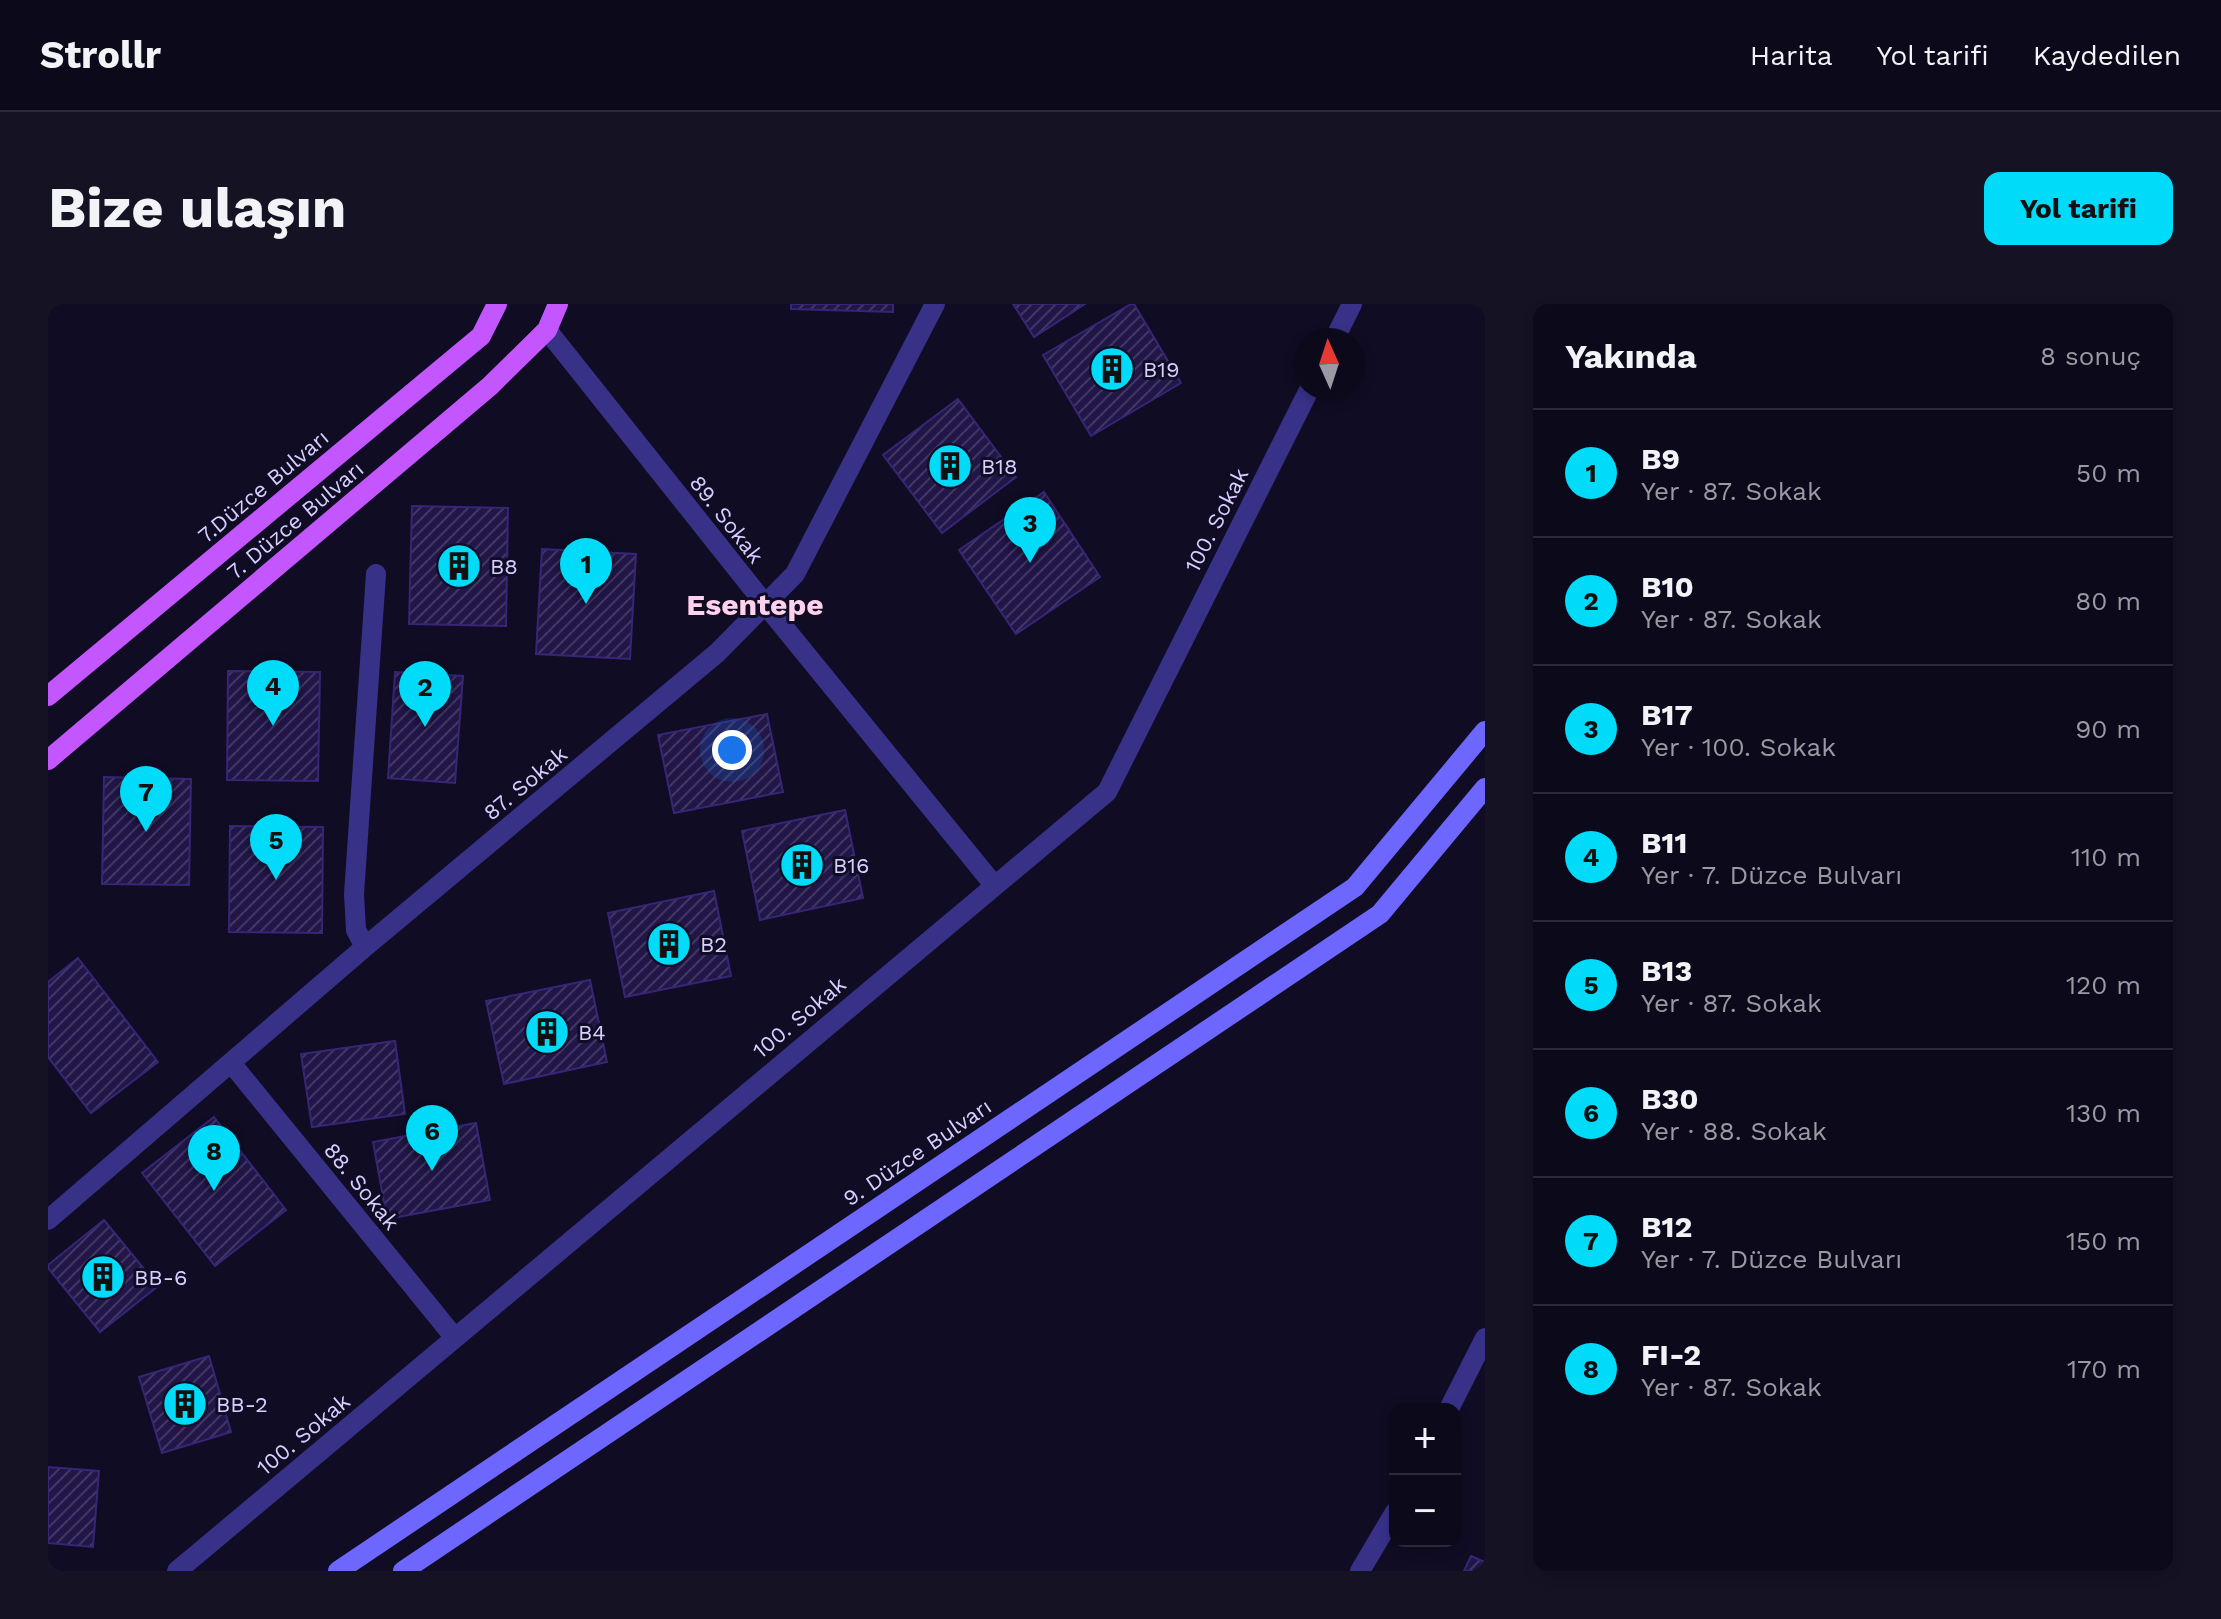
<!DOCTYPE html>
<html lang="tr">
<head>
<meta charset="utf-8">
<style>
  body { margin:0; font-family:"Work Sans",sans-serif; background:#151224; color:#f1f3f6 }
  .controls { position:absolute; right:24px; bottom:24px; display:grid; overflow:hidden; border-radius:16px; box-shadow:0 4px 12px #0003 }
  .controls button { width:72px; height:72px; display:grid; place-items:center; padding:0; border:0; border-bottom:2px solid #2c2a3a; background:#0c091b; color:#f1f3f6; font:40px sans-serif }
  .compass { position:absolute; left:1245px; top:24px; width:72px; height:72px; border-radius:50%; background:#0c091b; box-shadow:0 4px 12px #0003; rotate:357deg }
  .you { position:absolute; left:684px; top:446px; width:28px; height:28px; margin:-20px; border:6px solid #fff; border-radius:50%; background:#1a73e8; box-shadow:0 0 0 12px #1a73e833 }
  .badge { display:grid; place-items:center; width:52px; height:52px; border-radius:50%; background:#00dbfa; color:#111; font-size:26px; font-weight:700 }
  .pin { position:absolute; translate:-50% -66px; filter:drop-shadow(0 2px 4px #0008) }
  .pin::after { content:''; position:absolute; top:42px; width:28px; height:24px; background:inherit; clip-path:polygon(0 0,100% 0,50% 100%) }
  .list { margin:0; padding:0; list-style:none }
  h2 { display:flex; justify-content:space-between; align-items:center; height:104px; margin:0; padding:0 32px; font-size:34px }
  h2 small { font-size:26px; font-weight:400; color:#9a9aa3 }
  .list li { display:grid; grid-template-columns:52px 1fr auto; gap:24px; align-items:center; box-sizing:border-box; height:128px; padding:0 32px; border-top:2px solid #2c2a3a }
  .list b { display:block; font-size:30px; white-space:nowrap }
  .list p { margin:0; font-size:26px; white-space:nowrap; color:#9a9aa3 }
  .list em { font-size:26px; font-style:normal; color:#9a9aa3 }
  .map { position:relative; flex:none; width:1437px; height:1267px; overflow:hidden; border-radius:16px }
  header { display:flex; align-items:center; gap:48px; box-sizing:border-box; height:112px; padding:0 40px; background:#0c091b; border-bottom:2px solid #2c2a3a }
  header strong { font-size:38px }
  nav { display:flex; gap:44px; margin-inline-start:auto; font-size:28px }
  .intro { display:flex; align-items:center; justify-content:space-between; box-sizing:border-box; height:192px; padding:0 48px }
  h1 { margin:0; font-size:56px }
  .button { padding:20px 36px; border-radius:16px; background:#00dbfa; color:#111; font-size:28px; font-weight:700 }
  main { display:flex; gap:48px; padding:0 48px }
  aside { flex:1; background:#0c091b; border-radius:16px; box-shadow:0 4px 12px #0003 }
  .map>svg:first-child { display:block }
  .building { fill:url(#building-hatch); stroke:#372576; stroke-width:2 }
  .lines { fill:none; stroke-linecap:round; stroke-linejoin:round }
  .street { stroke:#373288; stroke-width:20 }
  .secondary { stroke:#6d66ff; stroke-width:20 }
  .primary { stroke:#c456ff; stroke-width:20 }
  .labels { text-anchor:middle; stroke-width:6; stroke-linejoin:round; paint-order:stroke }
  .poi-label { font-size:22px; fill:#d6cfff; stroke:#100c24; text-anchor:start }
  .street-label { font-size:22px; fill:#d6cfff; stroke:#100c24 }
  .district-label { font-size:30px; font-weight:bold; fill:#ffd1ed; stroke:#100c24 }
</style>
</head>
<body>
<header>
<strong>Strollr</strong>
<nav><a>Harita</a><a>Yol tarifi</a><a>Kaydedilen</a></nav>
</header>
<div class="intro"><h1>Bize ulaşın</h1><a class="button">Yol tarifi</a></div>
<main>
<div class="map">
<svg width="1437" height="1267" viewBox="0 0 1437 1267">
  <defs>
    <pattern id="building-hatch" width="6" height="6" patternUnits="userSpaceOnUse" patternTransform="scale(2)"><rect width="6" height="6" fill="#211647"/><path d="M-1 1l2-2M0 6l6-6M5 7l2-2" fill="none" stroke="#403763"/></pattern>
  </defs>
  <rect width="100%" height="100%" fill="#100c24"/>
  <!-- building -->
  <path class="building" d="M743 0H845V8L743 5Z
    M965 0H1037L986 33Z
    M1083 0H1086L1133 79 1043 132 995 51Z
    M910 95 968 173 894 229 835 151Z
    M996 188 1052 273 968 330 911 246Z
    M364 202 460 204 458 322 361 320Z
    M494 245 588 250 582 355 488 350Z
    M180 367 272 368 270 477 179 476Z
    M347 368 415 372 407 479 340 474Z
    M719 410 735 488 626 509 610 431Z
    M56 473 143 475 141 581 54 580Z
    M797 506 815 594 712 616 694 527Z
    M182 522 275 523 274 629 181 628Z
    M666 587 683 672 577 693 560 609Z
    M30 654 110 758 43 809 0 753V678Z
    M542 676 559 758 456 780 438 697Z
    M347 737 357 810 264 823 253 750Z
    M166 813 238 906 167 962 94 869Z
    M428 819 442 896 339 915 325 838Z
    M56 916 110 982 52 1028 0 964V961Z
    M161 1052 183 1128 114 1149 91 1073Z
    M0 1163 51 1167 45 1243 0 1239Z
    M1423 1252 1437 1258V1267H1416Z"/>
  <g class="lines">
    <!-- street -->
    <path class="street" d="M499 26 717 300 946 581
      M1286 36 1304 0
      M317 643 308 626 306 590 328 270
      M184 760 407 1034
      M0 916 317 643 669 349 747 270 887 0
      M1401 1105 1437 1034
      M129 1267 1059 488 1262 84
      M1312 1267 1347 1208"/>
    <!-- secondary -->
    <path class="secondary" d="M290 1267 1307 583 1437 427
      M355 1267 1332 610 1437 484"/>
    <!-- primary -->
    <path class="primary" d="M0 392 433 32 449 0
      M0 456 442 82 499 26 510 0"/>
  </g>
  <!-- icons -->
  <defs>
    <g id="building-disc" transform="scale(2.3)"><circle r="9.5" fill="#00dbfa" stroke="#100c24"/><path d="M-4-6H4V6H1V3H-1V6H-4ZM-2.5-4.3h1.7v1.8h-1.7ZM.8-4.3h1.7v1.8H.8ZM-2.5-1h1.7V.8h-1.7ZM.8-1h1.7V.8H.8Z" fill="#111"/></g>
  </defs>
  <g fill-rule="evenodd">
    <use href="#building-disc" x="1064" y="65"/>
    <use href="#building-disc" x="902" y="162"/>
    <use href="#building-disc" x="411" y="262"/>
    <use href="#building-disc" x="754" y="561"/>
    <use href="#building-disc" x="621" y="640"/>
    <use href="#building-disc" x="499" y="728"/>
    <use href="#building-disc" x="55" y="973"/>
    <use href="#building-disc" x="137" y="1100"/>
  </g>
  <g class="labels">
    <!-- poi labels -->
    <g class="poi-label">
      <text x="1095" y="73">B19</text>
      <text x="933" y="170">B18</text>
      <text x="442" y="270">B8</text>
      <text x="785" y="569">B16</text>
      <text x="652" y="648">B2</text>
      <text x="530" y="736">B4</text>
      <text x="86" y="981">BB-6</text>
      <text x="168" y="1108">BB-2</text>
    </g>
    <!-- street labels -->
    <g class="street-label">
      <text transform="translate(215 182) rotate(-40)" y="8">7.Düzce Bulvarı</text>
      <text transform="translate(679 215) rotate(52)" y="8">89. Sokak</text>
      <text transform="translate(247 216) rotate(-40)" y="8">7. Düzce Bulvarı</text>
      <text transform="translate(1168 216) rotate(-63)" y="8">100. Sokak</text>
      <text transform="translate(477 479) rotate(-40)" y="8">87. Sokak</text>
      <text transform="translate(751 713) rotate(-40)" y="8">100. Sokak</text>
      <text transform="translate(869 848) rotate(-34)" y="8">9. Düzce Bulvarı</text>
      <text transform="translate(314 882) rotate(51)" y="8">88. Sokak</text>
      <text transform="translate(255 1130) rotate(-40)" y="8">100. Sokak</text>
    </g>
    <!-- district labels -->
    <g class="district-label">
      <text x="707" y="311">Esentepe</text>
    </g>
  </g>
</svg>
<div class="controls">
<button>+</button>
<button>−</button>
</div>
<svg class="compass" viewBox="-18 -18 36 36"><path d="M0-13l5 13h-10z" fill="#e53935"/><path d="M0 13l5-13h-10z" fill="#9a9aa3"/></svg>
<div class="you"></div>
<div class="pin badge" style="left:538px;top:300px">1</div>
<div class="pin badge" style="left:377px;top:423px">2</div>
<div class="pin badge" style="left:982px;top:259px">3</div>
<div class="pin badge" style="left:225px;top:422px">4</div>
<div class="pin badge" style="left:228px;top:576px">5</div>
<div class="pin badge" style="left:384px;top:867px">6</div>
<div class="pin badge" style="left:98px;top:528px">7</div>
<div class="pin badge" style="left:166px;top:887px">8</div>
</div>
<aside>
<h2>Yakında<small>8 sonuç</small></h2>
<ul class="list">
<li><span class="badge">1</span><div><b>B9</b><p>Yer · 87. Sokak</p></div><em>50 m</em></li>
<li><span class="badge">2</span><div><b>B10</b><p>Yer · 87. Sokak</p></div><em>80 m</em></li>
<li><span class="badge">3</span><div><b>B17</b><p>Yer · 100. Sokak</p></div><em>90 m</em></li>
<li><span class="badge">4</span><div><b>B11</b><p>Yer · 7. Düzce Bulvarı</p></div><em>110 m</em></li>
<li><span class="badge">5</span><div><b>B13</b><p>Yer · 87. Sokak</p></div><em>120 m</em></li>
<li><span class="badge">6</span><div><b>B30</b><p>Yer · 88. Sokak</p></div><em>130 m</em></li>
<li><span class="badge">7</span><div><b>B12</b><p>Yer · 7. Düzce Bulvarı</p></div><em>150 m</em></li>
<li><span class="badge">8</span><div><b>FI-2</b><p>Yer · 87. Sokak</p></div><em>170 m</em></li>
</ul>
</aside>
</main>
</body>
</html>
